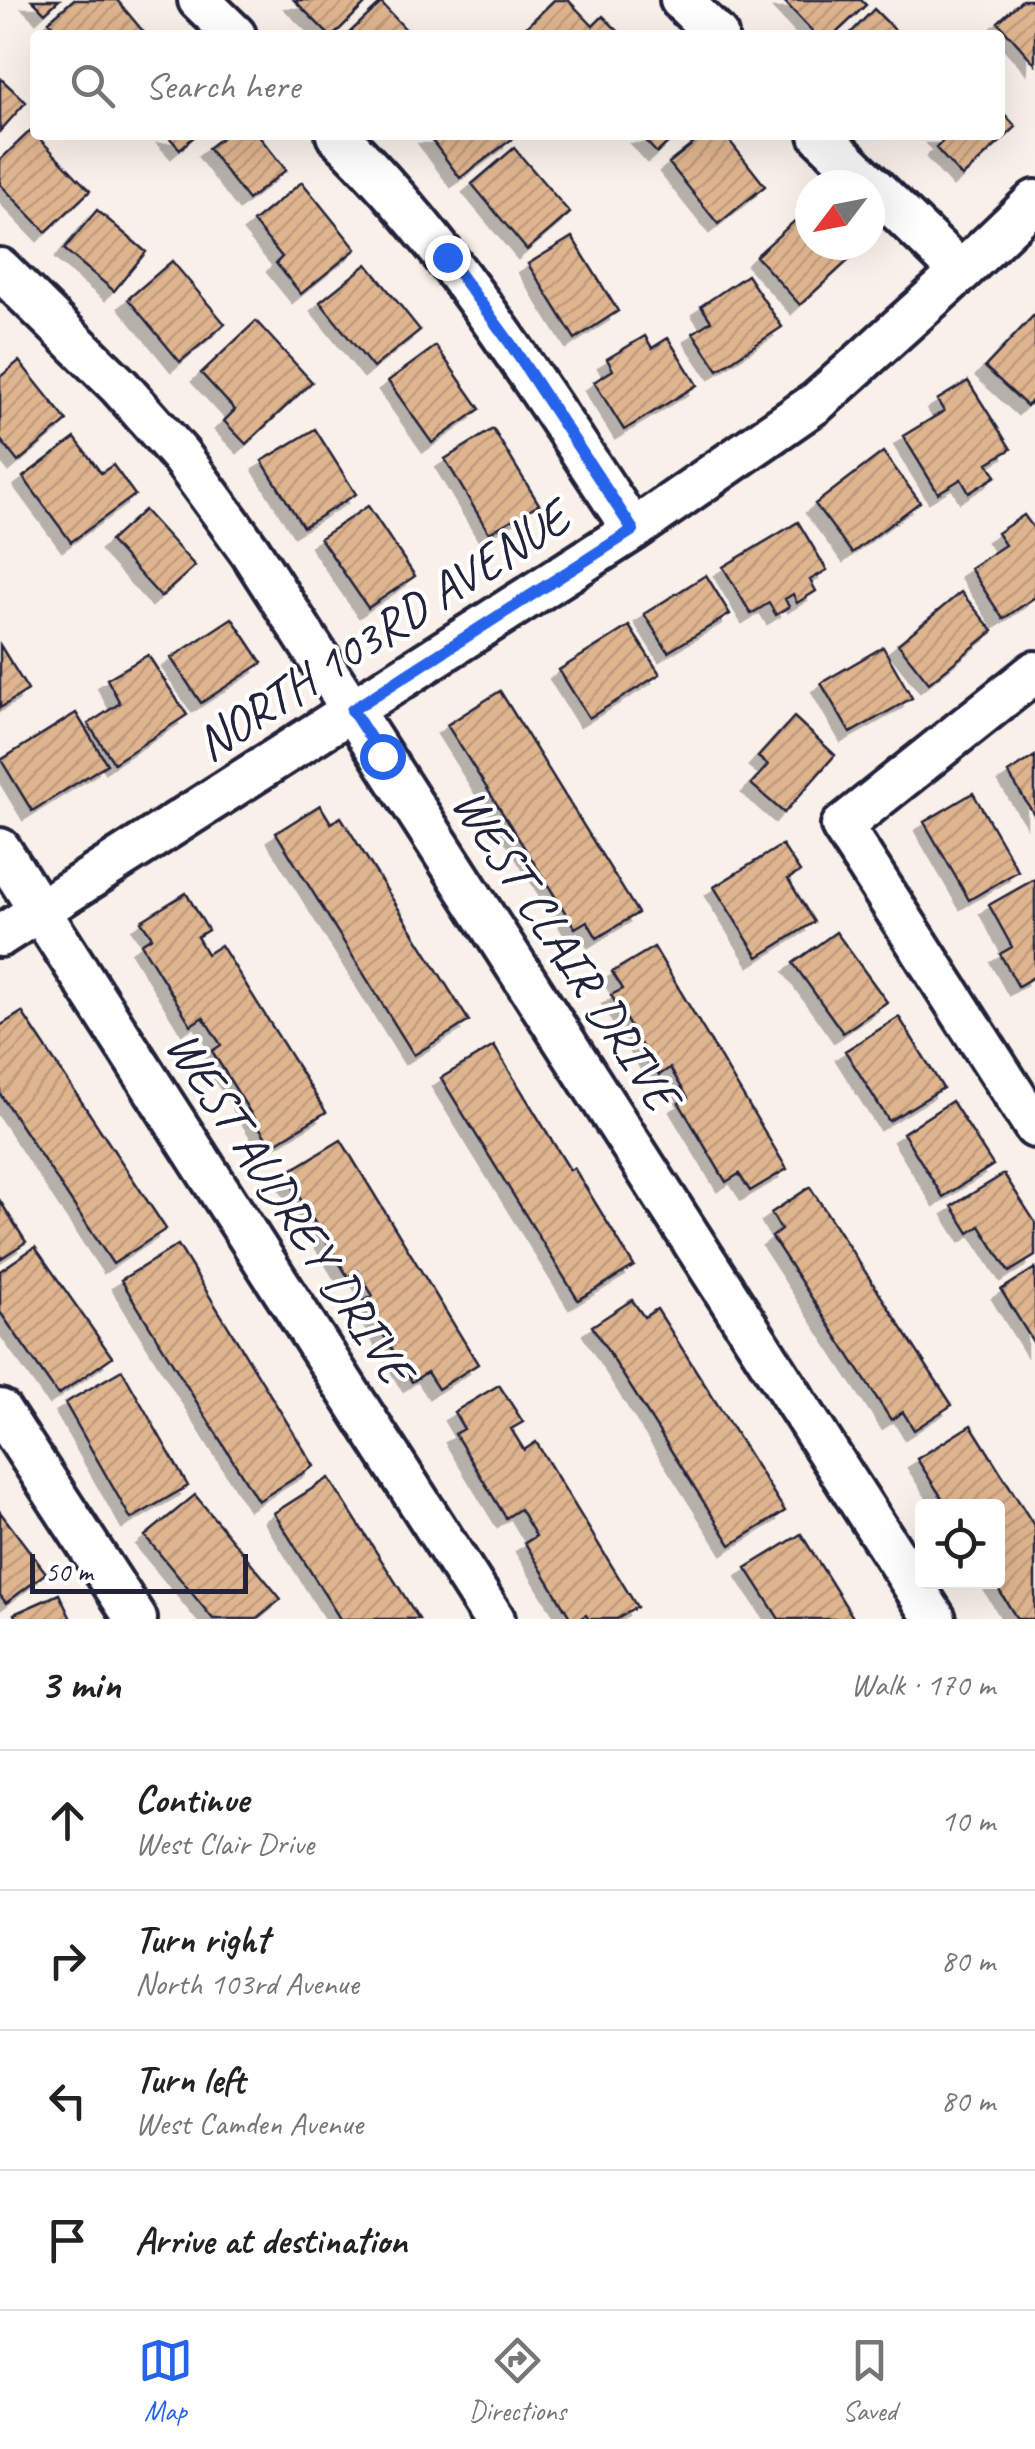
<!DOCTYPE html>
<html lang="en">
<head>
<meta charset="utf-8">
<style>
  body { margin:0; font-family:Caveat,sans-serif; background:#f2f2f2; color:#222 }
  .controls { position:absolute; right:30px; bottom:30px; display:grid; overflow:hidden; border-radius:10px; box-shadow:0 10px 40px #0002 }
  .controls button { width:90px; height:90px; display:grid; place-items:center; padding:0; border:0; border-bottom:2px solid #e0e0e0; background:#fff; color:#222; font:50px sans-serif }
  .compass { position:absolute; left:795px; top:170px; width:90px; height:90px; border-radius:50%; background:#fff; box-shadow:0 10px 40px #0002; rotate:238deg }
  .scale { position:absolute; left:30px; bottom:25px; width:218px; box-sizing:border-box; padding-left:10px; border:5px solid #22223b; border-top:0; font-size:28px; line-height:35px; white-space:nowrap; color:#22223b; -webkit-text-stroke:8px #fff; paint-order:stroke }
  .stop { position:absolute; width:30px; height:30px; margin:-22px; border:8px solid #2563eb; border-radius:50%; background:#fff }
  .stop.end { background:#2563eb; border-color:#fff; box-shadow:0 2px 10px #0008 }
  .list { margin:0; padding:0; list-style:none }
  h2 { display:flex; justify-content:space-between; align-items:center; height:130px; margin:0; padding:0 40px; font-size:42px }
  h2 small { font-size:32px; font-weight:400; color:#767676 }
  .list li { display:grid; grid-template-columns:65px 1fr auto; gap:30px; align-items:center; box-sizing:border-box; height:140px; padding:0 40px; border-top:2px solid #e0e0e0 }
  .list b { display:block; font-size:38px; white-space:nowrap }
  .list p { margin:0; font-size:32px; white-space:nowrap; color:#767676 }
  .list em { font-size:32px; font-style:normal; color:#767676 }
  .icon { flex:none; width:55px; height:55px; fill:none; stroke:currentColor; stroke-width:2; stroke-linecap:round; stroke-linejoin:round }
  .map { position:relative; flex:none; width:1035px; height:1619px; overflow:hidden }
  .search { position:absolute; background:#fff; box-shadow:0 10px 40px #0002; left:30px; right:30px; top:30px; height:110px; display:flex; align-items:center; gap:25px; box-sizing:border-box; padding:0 35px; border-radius:10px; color:#767676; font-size:38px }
  .sheet { height:690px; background:#fff }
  nav { display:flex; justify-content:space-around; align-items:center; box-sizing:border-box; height:140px; border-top:2px solid #e0e0e0; background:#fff; font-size:28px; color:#767676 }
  nav a { display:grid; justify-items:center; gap:5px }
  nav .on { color:#2563eb }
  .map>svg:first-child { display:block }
  .building { fill:url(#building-hatch); stroke:#22223b; stroke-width:2.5; filter:url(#shadow) }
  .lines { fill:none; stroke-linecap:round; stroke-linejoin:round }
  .minor-casing { stroke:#22223b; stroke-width:48 }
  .minor { stroke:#fff; stroke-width:40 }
  .route { stroke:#2563eb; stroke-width:12 }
  .labels { text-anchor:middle; stroke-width:8; stroke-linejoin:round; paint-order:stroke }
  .street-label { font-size:50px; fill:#22223b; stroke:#fff }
</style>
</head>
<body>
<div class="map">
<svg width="1035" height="1619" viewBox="0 0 1035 1619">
  <defs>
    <pattern id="building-hatch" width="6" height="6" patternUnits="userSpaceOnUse" patternTransform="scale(2.5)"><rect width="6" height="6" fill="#dfb58f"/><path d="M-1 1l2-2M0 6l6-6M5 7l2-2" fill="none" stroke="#bf9b7c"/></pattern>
    <filter id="shadow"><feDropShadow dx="-9" dy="9" stdDeviation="0" flood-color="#0004"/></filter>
  </defs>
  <rect width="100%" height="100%" fill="#f9f0e9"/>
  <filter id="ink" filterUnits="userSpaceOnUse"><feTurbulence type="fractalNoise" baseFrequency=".01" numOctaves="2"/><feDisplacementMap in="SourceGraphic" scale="20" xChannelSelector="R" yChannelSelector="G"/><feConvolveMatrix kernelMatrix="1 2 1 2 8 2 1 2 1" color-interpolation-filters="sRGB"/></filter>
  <g filter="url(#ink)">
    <!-- building -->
    <path class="building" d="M32 0H59L45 13Z
      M73 0H117L146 35H61L49 21Z
      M294 0H369L334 35H329Z
      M554 0H568L593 26 603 16 622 35H518Z
      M783 0H861L866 5 834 35H816Z
      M1022 0H1035V64L998 22Z
      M381 3 411 35H347Z
      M874 9 900 35H849Z
      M0 78 26 102 0 131Z
      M1000 109 1016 127 962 177 936 148 943 141 937 135H1000Z
      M31 130 90 191 46 232 0 184V160Z
      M167 135H196L180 149Z
      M225 135H258L286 170 248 200 208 148Z
      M428 135H509L512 139 460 178Z
      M640 135H676L657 153Z
      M704 135H725L765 186 718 224 669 163Z
      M514 148 570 213 527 250 472 184Z
      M302 182 356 249 301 294 276 263 282 257 253 222Z
      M810 207V245L863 247 800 305 756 256Z
      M97 210 146 252 114 291 64 249Z
      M572 237 618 311 575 339 528 264Z
      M172 261 225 324 180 362 128 299Z
      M367 264 420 330 373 368 320 302Z
      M747 275 782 327 718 370 693 333 711 321 701 306Z
      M1035 314V398L1027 406 985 367Z
      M256 321 312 382 246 444 224 421 235 410 201 373Z
      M645 336 652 348 668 338 697 385 624 430 594 382 613 370 607 359Z
      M436 346 480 409 432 443 388 381Z
      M19 361 67 421 18 462 0 439V377Z
      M968 381 1011 449 988 463 996 476 969 493 961 479 938 493 903 436 944 411 937 400Z
      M315 429 356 494 303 527 262 461Z
      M493 429 539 504 489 533 445 459Z
      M75 438 101 473 113 465 135 495 71 542 23 477Z
      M883 452 920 502 852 553 815 504Z
      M368 506 415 576 368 608 320 538Z
      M144 510 195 566 161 597 110 541Z
      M1024 515 1035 530V597L1003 619 970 568 1005 545 997 533Z
      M798 522 827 570 810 580 816 591 797 603 793 594 785 599 789 607 776 615 769 603 751 614 723 567Z
      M706 575 730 614 668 652 644 614Z
      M961 592 993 631 929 683 898 644Z
      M232 618 262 663 201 703 171 658Z
      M629 626 660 674 589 718 559 670Z
      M0 645 28 690 0 708Z
      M883 647 912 698 850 733 821 683Z
      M148 655 187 715 114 763 88 724 120 703 107 679Z
      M500 691 638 913 597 938 587 921 575 928 447 725Z
      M76 713 107 764 32 811 1 760Z
      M794 717 835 755 784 813 751 784 768 765 758 757Z
      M1035 756V816L1008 773Z
      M973 793 1018 871 969 900 924 822Z
      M320 805 331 823 341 817 469 1021 414 1055 276 833Z
      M782 845 800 872 788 879 814 922 758 957 714 887Z
      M1035 879V976L1018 986 1000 954 1012 947 989 905Z
      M186 893 208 930 197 937 207 954 221 945 326 1112 271 1146 212 1051 221 1045 203 1017 191 1025 141 944 152 937 141 921Z
      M836 932 887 1002 843 1033 793 963Z
      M654 947 787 1169 750 1191 739 1174 726 1182 679 1103 688 1098 670 1068 659 1075 611 995 623 989 612 972Z
      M22 1012 166 1229 113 1264 0 1094V1026Z
      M899 1017 943 1088 889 1121 845 1051Z
      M494 1046 570 1170 574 1168 634 1266 578 1300 441 1078Z
      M952 1101 993 1165 943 1197 903 1133Z
      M341 1140 478 1364 438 1389 427 1372 412 1382 363 1301 373 1296 358 1271 348 1277 285 1174Z
      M1004 1174 1035 1222V1256L1009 1272 980 1226 969 1233 952 1206Z
      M810 1187 952 1405 914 1430 903 1412 891 1420 772 1237 781 1230 771 1213Z
      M0 1201 26 1242 0 1259Z
      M178 1245 314 1466 258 1501 121 1280Z
      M35 1247 112 1357 58 1395 0 1312V1271Z
      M1035 1268V1345L1001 1290Z
      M632 1300 644 1317 657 1309 785 1511 731 1545 592 1326Z
      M122 1370 188 1486 131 1519 65 1403Z
      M499 1385 523 1422 511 1429 524 1450 536 1442 637 1607 617 1619H588L586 1615 579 1619H571L525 1543 536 1536 520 1509 506 1518 455 1434 464 1429 454 1412Z
      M971 1425 1035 1527V1619H1017L994 1582H998V1506H947L917 1459Z
      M329 1478 419 1619H340L274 1513Z
      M195 1495 281 1599 257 1619H213L145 1536Z
      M0 1512 46 1573 6 1603 0 1595Z
      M801 1534 854 1619H779L746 1568Z
      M59 1594 71 1619H16L14 1614Z"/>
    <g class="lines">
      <!-- minor casing -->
      <g class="minor-casing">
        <path id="minor" d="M199 0 235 35
          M681 0 717 35
          M337 135C456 251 541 393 633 530
          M820 135 961 272
          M0 269 120 387 180 455 250 551 935 1619
          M1035 672 842 826 1035 1127
          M0 849 494 1619
          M0 936 633 530 817 402 961 272 1035 201
          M0 1410 136 1619"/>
      </g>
      <!-- minor -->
      <use href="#minor" class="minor"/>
    </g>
  </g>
  <g class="lines" filter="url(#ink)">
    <!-- route -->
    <path class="route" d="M382 756 352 710 633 530 510 343 447 257"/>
  </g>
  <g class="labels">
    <!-- street labels -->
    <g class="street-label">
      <text transform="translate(381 629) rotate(-33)" y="18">NORTH 103RD AVENUE</text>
      <text transform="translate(567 948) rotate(57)" y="18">WEST CLAIR DRIVE</text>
      <text transform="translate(291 1206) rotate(57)" y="18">WEST AUDREY DRIVE</text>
    </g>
  </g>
</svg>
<div class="controls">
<button><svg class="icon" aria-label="locate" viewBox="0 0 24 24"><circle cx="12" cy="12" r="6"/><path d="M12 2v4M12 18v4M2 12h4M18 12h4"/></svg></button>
</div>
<svg class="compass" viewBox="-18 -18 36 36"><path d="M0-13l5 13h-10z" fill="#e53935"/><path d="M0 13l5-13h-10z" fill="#767676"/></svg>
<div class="scale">50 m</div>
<div class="stop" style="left:382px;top:756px"></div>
<div class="stop end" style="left:447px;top:257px"></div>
<div class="search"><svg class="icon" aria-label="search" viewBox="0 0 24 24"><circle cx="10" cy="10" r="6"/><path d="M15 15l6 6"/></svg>Search here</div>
</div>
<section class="sheet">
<h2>3 min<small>Walk · 170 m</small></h2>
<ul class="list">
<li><svg class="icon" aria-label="ahead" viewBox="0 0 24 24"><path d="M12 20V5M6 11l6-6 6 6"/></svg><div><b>Continue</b><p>West Clair Drive</p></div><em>10 m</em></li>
<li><svg class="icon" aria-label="right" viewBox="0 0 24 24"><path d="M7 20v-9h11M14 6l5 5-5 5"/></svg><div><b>Turn right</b><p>North 103rd Avenue</p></div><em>80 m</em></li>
<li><svg class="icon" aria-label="left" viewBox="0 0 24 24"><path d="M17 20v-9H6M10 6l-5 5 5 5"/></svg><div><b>Turn left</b><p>West Camden Avenue</p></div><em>80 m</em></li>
<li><svg class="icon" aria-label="arrive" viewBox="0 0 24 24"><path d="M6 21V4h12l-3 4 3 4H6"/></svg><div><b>Arrive at destination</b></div></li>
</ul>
</section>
<nav>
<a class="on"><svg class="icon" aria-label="map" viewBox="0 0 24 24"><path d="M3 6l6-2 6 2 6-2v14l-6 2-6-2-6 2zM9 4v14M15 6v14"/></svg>Map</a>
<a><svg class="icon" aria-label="directions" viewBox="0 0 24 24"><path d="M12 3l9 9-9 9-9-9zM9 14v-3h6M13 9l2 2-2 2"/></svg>Directions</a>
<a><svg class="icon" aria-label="saved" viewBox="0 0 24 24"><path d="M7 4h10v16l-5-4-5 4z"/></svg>Saved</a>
</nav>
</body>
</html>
